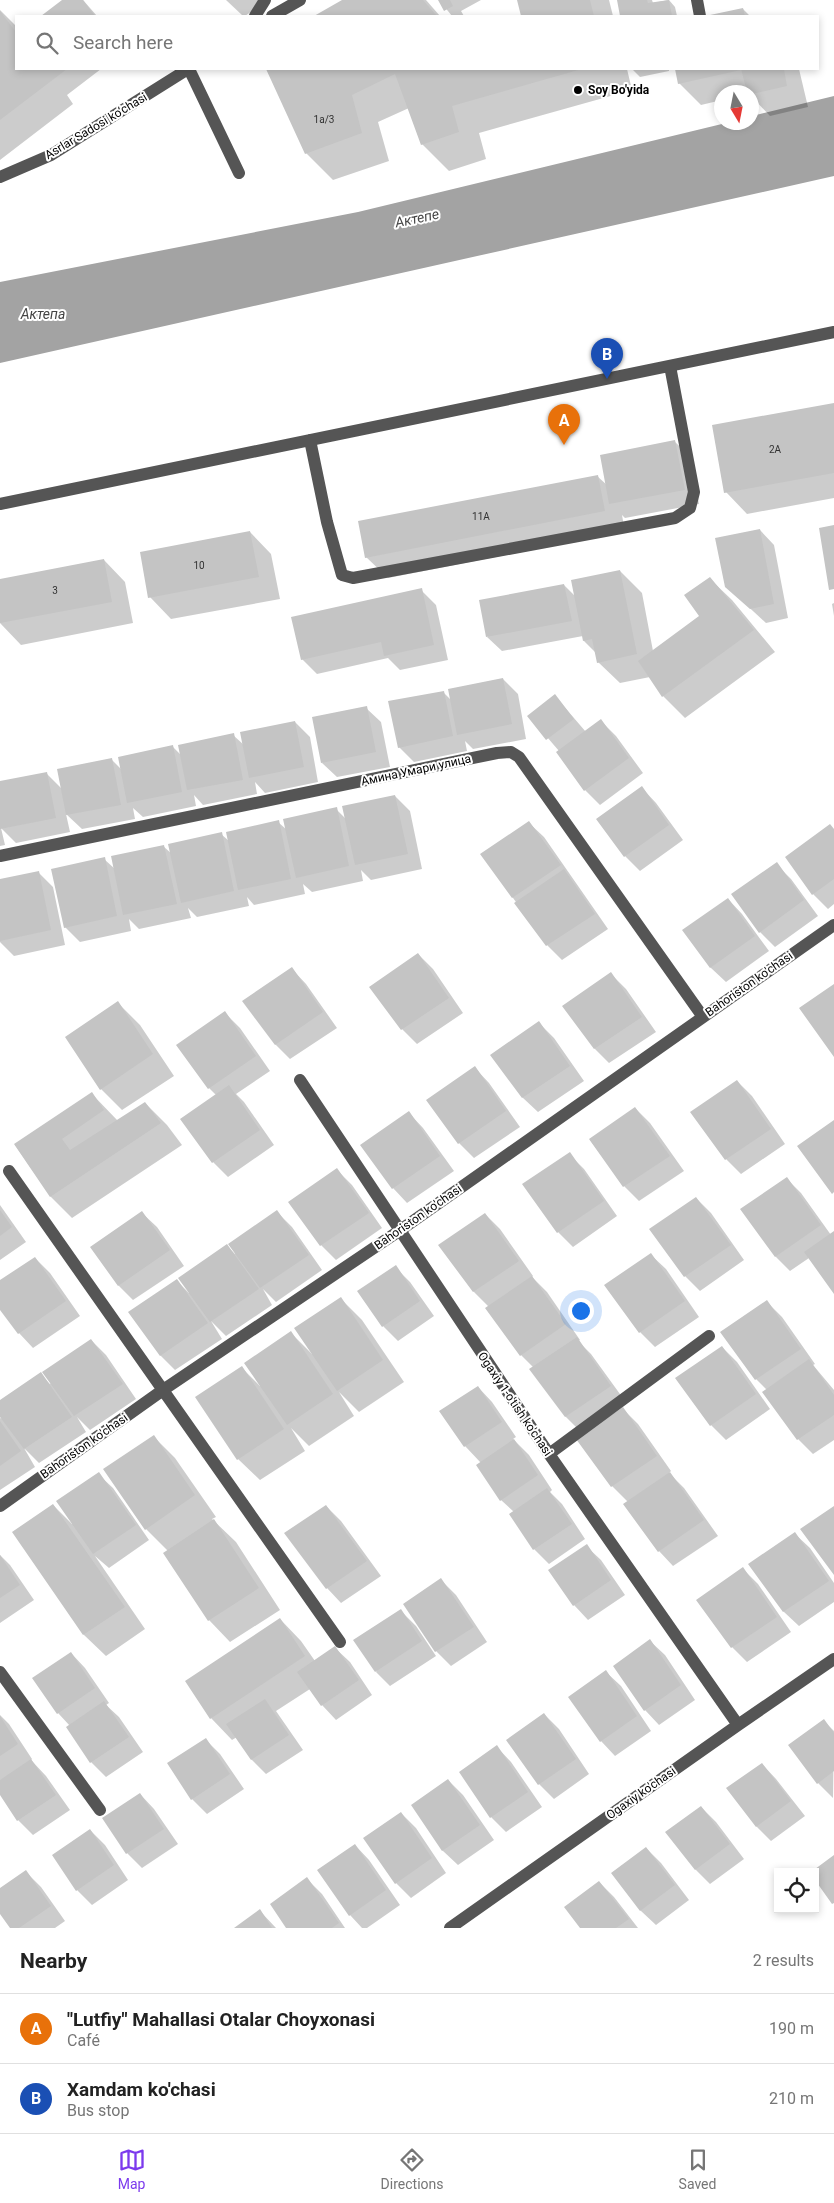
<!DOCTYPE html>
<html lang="en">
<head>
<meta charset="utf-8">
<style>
  body { margin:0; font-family:Roboto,sans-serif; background:#f2f2f2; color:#222 }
  .controls { position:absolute; right:15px; bottom:15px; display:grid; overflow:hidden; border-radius:0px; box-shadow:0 2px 8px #0003 }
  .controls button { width:45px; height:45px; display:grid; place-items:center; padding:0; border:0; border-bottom:1px solid #e0e0e0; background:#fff; color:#222; font:25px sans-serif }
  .compass { position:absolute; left:714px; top:85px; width:45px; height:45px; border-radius:50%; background:#fff; box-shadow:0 2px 8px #0003; rotate:170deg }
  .you { position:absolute; left:580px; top:1310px; width:18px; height:18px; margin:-12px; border:4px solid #fff; border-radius:50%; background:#1a73e8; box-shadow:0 0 0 8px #1a73e833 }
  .badge { display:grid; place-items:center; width:32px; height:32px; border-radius:50%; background:#7c3aed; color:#fff; font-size:16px; font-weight:700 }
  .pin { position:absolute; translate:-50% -41px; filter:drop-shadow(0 1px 2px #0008) }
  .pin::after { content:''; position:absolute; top:26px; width:18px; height:15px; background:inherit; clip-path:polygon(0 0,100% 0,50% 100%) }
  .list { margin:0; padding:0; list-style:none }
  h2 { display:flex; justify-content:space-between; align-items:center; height:65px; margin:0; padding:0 20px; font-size:21px }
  h2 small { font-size:16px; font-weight:400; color:#767676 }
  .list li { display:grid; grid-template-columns:32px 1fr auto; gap:15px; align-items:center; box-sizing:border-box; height:70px; padding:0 20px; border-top:1px solid #e0e0e0 }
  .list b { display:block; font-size:19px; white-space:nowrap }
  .list p { margin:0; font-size:16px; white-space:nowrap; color:#767676 }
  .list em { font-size:16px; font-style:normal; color:#767676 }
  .icon { flex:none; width:28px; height:28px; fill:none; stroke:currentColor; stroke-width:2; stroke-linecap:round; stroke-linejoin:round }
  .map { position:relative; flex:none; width:834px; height:1928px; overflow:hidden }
  .search { position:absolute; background:#fff; box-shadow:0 2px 8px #0003; left:15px; right:15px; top:15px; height:55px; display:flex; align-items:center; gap:12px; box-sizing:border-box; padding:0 18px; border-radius:0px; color:#767676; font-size:19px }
  .sheet { height:205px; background:#fff }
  nav { display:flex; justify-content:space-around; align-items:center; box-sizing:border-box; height:70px; border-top:1px solid #e0e0e0; background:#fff; font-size:14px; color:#767676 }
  nav a { display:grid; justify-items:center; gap:2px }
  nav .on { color:#7c3aed }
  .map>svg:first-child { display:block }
  .water { fill:#a3a3a3 }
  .shadow { fill:#0003 }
  .building { fill:#c4c4c4 }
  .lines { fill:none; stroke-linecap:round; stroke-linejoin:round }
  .minor { stroke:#555; stroke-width:12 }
  .poi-dot { fill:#000; stroke:#fff; stroke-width:2 }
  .labels { text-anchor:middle; stroke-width:4; stroke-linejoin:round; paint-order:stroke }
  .number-label { font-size:10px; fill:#313131 }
  .poi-label { font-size:12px; font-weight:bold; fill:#000; stroke:#fff; text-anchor:start }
  .street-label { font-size:12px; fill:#000; stroke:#fff }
  .water-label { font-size:14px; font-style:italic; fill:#444; stroke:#fff }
</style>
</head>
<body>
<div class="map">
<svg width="834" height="1928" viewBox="0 0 834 1928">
  <rect width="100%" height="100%" fill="#fff"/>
  <!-- water -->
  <path class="water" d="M834 96V176L0 363V282L358 212 726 123 752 122V116Z"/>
  <!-- shadow -->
  <path class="shadow" d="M64 0H83L97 16H43Z
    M226 0H268L245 16H243Z
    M344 0H426L440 16H317Z
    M439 0H481L461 11 464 16H452Z
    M518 0H609L613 16H522Z
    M618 0H652L653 3 669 0 675 7 677 16H621Z
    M743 9 750 16H712Z
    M0 10 16 26V69H101L67 95 73 104 0 160Z
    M268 69H627L632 90 479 133 486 159 449 171 422 144 409 108 378 122 389 161 333 180 306 153Z
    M632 69H669V71L640 77Z
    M676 69H799L808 107 770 116 752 97V92H722V100L701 105 679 83Z
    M834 404V498L747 514 726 492Z
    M675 442 690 456 699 504 625 518 622 515 625 532 388 578 366 557 597 476 607 485Z
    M760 530 774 545 788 618 766 623 726 586Z
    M250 532 271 554 280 599 171 619 150 597Z
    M104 560 125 582 133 623 21 645 0 623V580Z
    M620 571 642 593 653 651 701 616 710 579 732 600 775 652 685 718 663 696 650 677 620 683 598 662 596 653 584 641 583 636 502 651 487 637 564 585 576 597Z
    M421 590 436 605 448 660 400 670 388 658 317 674 302 659Z
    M834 603V616L832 604Z
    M503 679 518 694 526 739 473 749 465 741 467 751 414 762 399 747 443 692 451 700Z
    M555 696 586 732 601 721 616 736 643 773 600 805 585 790 559 751 529 716Z
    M366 708 381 722 390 767 337 777 322 763Z
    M295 722 310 737 318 782 265 793 255 782 257 794 203 805 194 795 196 806 143 817 133 808 135 819 82 829 66 814 70 832 16 843 1 828 5 845 0 846V782L46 773 62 789 112 760 122 770 173 747 182 756 233 735 244 745Z
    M642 788 656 803 683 840 640 871 625 856 598 819Z
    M395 796 410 811 422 869 371 880 361 870 363 881 312 892 303 884 305 894 254 905 247 897 249 906 197 917 188 908 191 918 139 929 129 919 131 931 80 942 65 927 104 859 115 869 163 846 172 854 221 834 229 841 278 822 287 830 336 809 346 819Z
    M529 823 544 837 608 929 562 960 547 945 482 855Z
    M834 830V904L828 909 813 894Z
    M776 864 791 879 818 916 775 947 760 932Z
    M38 872 53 887 65 945 14 956 0 942V881Z
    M728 899 742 914 769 951 726 982 711 968 684 931Z
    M418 954 433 969 463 1013 417 1044 402 1029Z
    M292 969 306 984 337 1028 290 1059 275 1044Z
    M611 974 626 989 656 1032 609 1063 595 1049 563 1006Z
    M118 1003 140 1025 174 1076 122 1110 101 1089Z
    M225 1013 240 1028 270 1071 236 1094 244 1102 274 1145 228 1177 213 1162 217 1096 209 1088Z
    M539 1023 554 1038 584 1081 538 1112 523 1098 492 1055Z
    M475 1068 489 1083 520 1127 474 1158 459 1143Z
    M737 1081 752 1096 785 1144 741 1174 726 1159Z
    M92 1094 118 1121 145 1103 167 1125 182 1145 72 1218 51 1197 15 1145Z
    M635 1108 650 1123 684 1171 639 1201 624 1186 590 1140Z
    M409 1113 423 1128 454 1171 407 1203 393 1188Z
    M569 1154 584 1169 617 1216 573 1247 558 1232Z
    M337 1170 352 1185 382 1228 336 1260 321 1245Z
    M787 1179 801 1193 831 1235 834 1233V1292L809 1258 790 1271 776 1257 742 1209Z
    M696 1198 711 1213 744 1260 700 1291 685 1276Z
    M0 1205 26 1242 0 1260Z
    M277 1212 292 1227 322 1270 276 1302 263 1289 272 1305 226 1336 211 1321 222 1339 175 1370 160 1355 177 1281 189 1293 227 1246 235 1254Z
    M142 1213 157 1227 184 1266 133 1300 119 1286 92 1247Z
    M485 1214 500 1229 533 1276 532 1277 547 1292 580 1340 578 1341 591 1354 625 1401 580 1431 565 1416 534 1368 521 1355 489 1307 474 1292 440 1245Z
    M651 1255 666 1269 699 1317 655 1347 640 1332Z
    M35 1258 50 1273 80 1316 33 1348 19 1333 0 1307V1282Z
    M395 1267 410 1282 434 1316 398 1341 383 1326Z
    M341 1299 362 1320 404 1382 359 1412 339 1392 354 1416 309 1446 291 1428 305 1451 260 1480 238 1459 241 1367 260 1386 291 1333 312 1354Z
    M767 1302 782 1317 815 1364 813 1365 834 1390V1440L813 1454 798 1439 767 1390 756 1379Z
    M91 1340 106 1355 136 1399 90 1430 77 1417 86 1432 39 1463 24 1448 35 1467 0 1490V1418L3 1419 0 1415V1401L40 1374 50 1384Z
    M722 1347 737 1362 770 1409 726 1440 711 1425Z
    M478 1387 492 1402 516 1437 513 1439 529 1455 552 1490 550 1492 562 1504 585 1539 549 1564 534 1549 514 1512 501 1500 481 1463 465 1446Z
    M623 1409 638 1424 671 1471 669 1473 684 1488 718 1536 673 1566 659 1551 628 1502 612 1486 578 1440Z
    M154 1437 175 1458 216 1517 212 1519 236 1542 280 1610 230 1642 209 1620 168 1551 146 1529Z
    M98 1474 113 1488 149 1540 109 1568 95 1556 145 1629 106 1656 84 1635 14 1532 53 1505 72 1524Z
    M326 1506 341 1521 381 1576 341 1603 327 1588Z
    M795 1534 810 1548 834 1583V1602L799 1626 784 1612 750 1564Z
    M586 1546 601 1560 625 1595 588 1620 574 1605Z
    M0 1555 10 1565 34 1600 0 1623Z
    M743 1569 758 1584 791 1632 747 1662 732 1647Z
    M441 1580 456 1595 487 1642 451 1666 436 1651Z
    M401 1611 416 1626 436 1656 390 1686 376 1672Z
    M280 1619 301 1641 315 1661 335 1648 350 1662 372 1695 336 1720 322 1705 310 1689 276 1711 303 1750 266 1774 252 1760 237 1737 232 1740 211 1718Z
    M650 1641 665 1655 695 1700 659 1725 645 1710 614 1666Z
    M71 1653 85 1668 109 1703 106 1705 119 1717 143 1752 106 1777 91 1762 68 1727 70 1726 58 1713Z
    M606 1672 621 1686 651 1731 615 1756 601 1741Z
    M544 1714 559 1729 589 1774 554 1799 539 1784Z
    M0 1715 9 1724 32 1759 31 1760 46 1776 70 1810 33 1835 18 1820 0 1793Z
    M824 1721 834 1731 833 1798 818 1783Z
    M205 1739 220 1754 244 1789 207 1814 192 1799Z
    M497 1747 511 1762 542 1807 506 1832 491 1817Z
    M762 1764 776 1779 805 1816 771 1841 757 1827 728 1788Z
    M448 1780 463 1795 494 1840 458 1865 443 1851 413 1806Z
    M140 1794 154 1809 178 1844 142 1868 127 1853Z
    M701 1807 716 1822 744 1859 710 1884 696 1870 667 1832Z
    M401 1813 416 1828 446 1873 411 1898 396 1883Z
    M90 1830 105 1845 128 1880 92 1905 77 1890Z
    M355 1845 369 1860 400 1905 367 1928H362L350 1915Z
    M646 1848 661 1863 689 1900 656 1925 641 1911 612 1873Z
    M26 1872 41 1887 65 1921 55 1928H11L0 1911V1890Z
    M307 1879 322 1894 345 1928H288Z
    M599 1882 614 1897 638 1928H581Z
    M260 1911 276 1928H236Z"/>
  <!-- building -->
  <path class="building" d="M62 0H83L95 16H41Z
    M342 0H423L437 16H314Z
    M438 0H450L453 6 444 11Z
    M517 0H590L594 16H521Z
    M617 0H647L648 3 669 0 672 16H620Z
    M743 8 745 16H710V15Z
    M0 11 16 32V69H67L0 120Z
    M266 69H582L452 106 459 132 421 145 395 74 352 95 362 133 305 154Z
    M675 69H741V70L678 84Z
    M741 69H784L787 86 752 94 747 92Z
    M834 403V473L724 493 712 425Z
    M675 440 685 490 609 504 600 455Z
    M598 475 605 511 365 558 358 521Z
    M834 525V589L829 590 819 528Z
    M760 529 774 604 750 609 725 587 715 538Z
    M250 531 259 577 148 598 140 552Z
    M104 559 112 602 0 623V579Z
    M620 570 637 654 597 663 592 639 583 641 571 580Z
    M710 577 754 630 662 697 638 661 699 616 684 595Z
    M564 584 572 621 486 637 479 600Z
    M422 588 434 645 384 656 381 642 301 660 291 617Z
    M503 678 512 724 457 735 448 689Z
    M444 691 453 736 398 748 388 701Z
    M555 694 574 719 546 740 527 716Z
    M367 706 376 752 321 763 312 717Z
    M601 719 629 758 584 791 556 752Z
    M295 721 304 767 249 778 240 732Z
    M234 733 243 780 187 790 178 745Z
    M173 745 182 792 127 803 118 757Z
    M112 758 121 805 66 815 57 769Z
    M47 772 56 818 0 829V781Z
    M642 786 669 825 624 857 596 819Z
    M395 795 408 854 355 865 342 806Z
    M337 807 349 866 296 878 283 819Z
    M279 820 291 879 238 890 226 832Z
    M529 821 561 865 512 898 480 854Z
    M830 824 834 829V879L812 895 785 857Z
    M222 832 234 891 181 903 168 844Z
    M164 845 177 904 123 915 111 856Z
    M105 857 117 916 64 928 51 869Z
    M777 862 804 900 759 933 731 894Z
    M564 869 595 914 546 946 514 903Z
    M39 871 51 930 0 941V879Z
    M728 898 755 936 710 968 682 930Z
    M418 953 449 998 401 1030 369 987Z
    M292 967 323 1012 275 1045 242 1001Z
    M611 972 642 1017 594 1049 562 1006Z
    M834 984V1057L799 1008Z
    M118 1001 153 1054 100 1090 65 1037Z
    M225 1011 256 1056 208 1089 176 1045Z
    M539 1021 570 1066 522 1098 490 1055Z
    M475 1066 506 1111 458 1144 426 1100Z
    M737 1080 771 1129 725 1160 690 1112Z
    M229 1085 260 1130 212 1163 180 1119Z
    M92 1092 104 1110 62 1139 70 1150 145 1102 161 1123 50 1197 14 1144Z
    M635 1107 670 1156 623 1187 589 1139Z
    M409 1111 440 1156 392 1189 360 1145Z
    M834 1120V1192L832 1194 797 1146Z
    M570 1152 604 1201 557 1233 522 1184Z
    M337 1168 369 1213 320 1246 288 1202Z
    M787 1177 821 1225 775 1257 740 1209Z
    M696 1197 731 1245 684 1277 649 1229Z
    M0 1210 12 1227 0 1236Z
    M277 1210 309 1255 260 1288 228 1244Z
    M142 1211 170 1250 118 1286 90 1247Z
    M485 1213 519 1261 473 1292 438 1245Z
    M834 1231V1294L804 1252Z
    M227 1244 259 1289 210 1322 178 1278Z
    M651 1253 685 1301 639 1333 604 1285Z
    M35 1257 66 1301 18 1334 0 1310V1280Z
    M396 1265 420 1301 382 1327 357 1291Z
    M532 1276 566 1324 520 1356 485 1308Z
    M177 1279 208 1323 160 1356 128 1312Z
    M341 1297 383 1360 337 1391 294 1328Z
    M767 1300 801 1349 755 1380 720 1332Z
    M291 1331 333 1394 287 1425 244 1363Z
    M577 1337 611 1386 565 1417 529 1369Z
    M91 1339 123 1384 74 1416 42 1372Z
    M722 1346 756 1394 710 1426 675 1378Z
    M809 1359 834 1395V1415L797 1440 762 1392Z
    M242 1366 284 1429 237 1460 195 1397Z
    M41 1372 72 1417 24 1449 0 1417V1400Z
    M478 1386 502 1422 464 1447 439 1411Z
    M623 1407 657 1456 611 1487 576 1439Z
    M0 1421 21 1451 0 1466Z
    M154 1435 195 1495 145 1530 103 1469Z
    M514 1439 538 1475 500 1501 476 1465Z
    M99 1472 136 1525 93 1554 56 1501Z
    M670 1472 704 1520 658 1552 623 1504Z
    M547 1488 572 1524 533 1550 509 1514Z
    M53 1504 125 1607 83 1635 12 1532Z
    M326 1505 367 1561 326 1589 284 1533Z
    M834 1506V1575L800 1529Z
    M214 1519 259 1588 208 1621 163 1553Z
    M795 1532 829 1581 783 1612 748 1564Z
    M587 1544 611 1580 573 1606 548 1570Z
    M0 1555 20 1585 0 1598Z
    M743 1567 777 1617 731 1648 696 1600Z
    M441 1578 474 1627 435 1652 403 1604Z
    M401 1609 422 1641 375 1672 353 1640Z
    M280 1618 305 1656 210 1719 185 1681Z
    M650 1639 681 1685 644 1711 613 1666Z
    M335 1646 359 1680 321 1706 297 1672Z
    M71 1652 95 1688 57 1714 32 1678Z
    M606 1670 637 1716 600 1742 568 1697Z
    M265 1699 289 1735 251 1760 226 1724Z
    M104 1701 129 1737 90 1763 66 1727Z
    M544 1713 576 1759 538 1785 506 1740Z
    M0 1716 18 1744 0 1756Z
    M824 1719 834 1733V1771L817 1784 788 1745Z
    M206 1738 230 1774 191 1800 167 1763Z
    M497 1745 528 1792 490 1818 459 1772Z
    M31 1759 56 1795 17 1821 0 1795V1780Z
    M762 1763 791 1801 756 1827 726 1788Z
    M448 1779 480 1825 442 1851 411 1805Z
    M140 1793 164 1829 126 1854 102 1818Z
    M701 1806 730 1844 695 1870 665 1832Z
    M401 1812 432 1858 395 1884 363 1838Z
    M90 1829 114 1865 76 1891 52 1855Z
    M355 1844 386 1890 349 1916 317 1870Z
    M646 1847 675 1885 640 1911 611 1873Z
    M834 1855V1903L832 1904 815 1880V1872H811Z
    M26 1870 51 1906 19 1928H10L0 1914V1888Z
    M307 1877 339 1923 332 1928H286L270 1904Z
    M599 1881 629 1919 616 1928H580L564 1907Z
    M260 1909 272 1928H234Z"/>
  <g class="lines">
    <!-- minor -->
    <path class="minor" d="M697 0 700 16
      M255 16 265 0
      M272 16 300 0
      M189 69 239 173
      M0 177 51 155 188 69
      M310 440 327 522 342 575 353 578 675 518 690 508 694 492 670 366
      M0 504 834 332
      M0 856 497 753 511 752 519 757 703 1017
      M300 1080 549 1454 738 1725
      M9 1171 340 1642
      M549 1454 709 1336
      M0 1506 163 1390 399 1231 834 925
      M0 1672 100 1810
      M450 1928 738 1725 834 1659"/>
  </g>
  <!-- markers -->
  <circle class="poi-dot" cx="578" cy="90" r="5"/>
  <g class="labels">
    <!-- number labels -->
    <g class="number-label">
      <text x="324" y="123">1a/3</text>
      <text x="775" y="453">2A</text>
      <text x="481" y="520">11А</text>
      <text x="199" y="569">10</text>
      <text x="55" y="594">3</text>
    </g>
    <!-- poi labels -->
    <g class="poi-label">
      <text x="588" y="94">Soy Bo'yida</text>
    </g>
    <!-- street labels -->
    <g class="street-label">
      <text transform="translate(96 126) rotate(-31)" y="4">Asrlar Sadosi ko‘chasi</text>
      <text transform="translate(416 770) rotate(-12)" y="4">Амина Умари улица</text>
      <text transform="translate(749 984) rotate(-35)" y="4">Bahoriston ko'chasi</text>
      <text transform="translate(418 1217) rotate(-35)" y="4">Bahoriston ko'chasi</text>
      <text transform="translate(515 1404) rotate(56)" y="4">Ogaxiy 1-o'tish ko'chasi</text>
      <text transform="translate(84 1446) rotate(-35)" y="4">Bahoriston ko'chasi</text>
      <text transform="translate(641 1793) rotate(-35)" y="4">Ogaxiy ko'chasi</text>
    </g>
    <!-- water labels -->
    <g class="water-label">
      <text transform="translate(417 218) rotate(-12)" y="5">Актепе</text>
      <text x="43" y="319">Актепа</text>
    </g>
  </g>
</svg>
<div class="controls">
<button><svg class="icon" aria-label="locate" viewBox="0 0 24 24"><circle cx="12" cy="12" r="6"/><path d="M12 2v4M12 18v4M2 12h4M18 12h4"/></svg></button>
</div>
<svg class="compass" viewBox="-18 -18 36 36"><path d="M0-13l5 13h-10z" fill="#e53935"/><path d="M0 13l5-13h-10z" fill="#767676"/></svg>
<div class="you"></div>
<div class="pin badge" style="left:564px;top:445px;background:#e8710a">A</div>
<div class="pin badge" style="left:607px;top:379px;background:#1a4fb4">B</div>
<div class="search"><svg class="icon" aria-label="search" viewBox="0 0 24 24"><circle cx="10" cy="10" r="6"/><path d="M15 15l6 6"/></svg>Search here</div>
</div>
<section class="sheet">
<h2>Nearby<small>2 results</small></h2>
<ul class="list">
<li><span class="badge" style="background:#e8710a">A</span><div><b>&quot;Lutfiy&quot; Mahallasi Otalar Choyxonasi</b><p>Café</p></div><em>190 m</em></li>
<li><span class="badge" style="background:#1a4fb4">B</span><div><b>Xamdam ko'chasi</b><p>Bus stop</p></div><em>210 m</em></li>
</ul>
</section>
<nav>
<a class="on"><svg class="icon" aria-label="map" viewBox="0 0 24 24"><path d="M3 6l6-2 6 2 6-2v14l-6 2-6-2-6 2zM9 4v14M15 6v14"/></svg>Map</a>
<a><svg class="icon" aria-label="directions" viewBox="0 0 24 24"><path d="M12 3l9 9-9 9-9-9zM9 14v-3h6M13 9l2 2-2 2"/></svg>Directions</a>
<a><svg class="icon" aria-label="saved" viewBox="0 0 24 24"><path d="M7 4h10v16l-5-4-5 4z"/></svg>Saved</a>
</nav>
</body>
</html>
